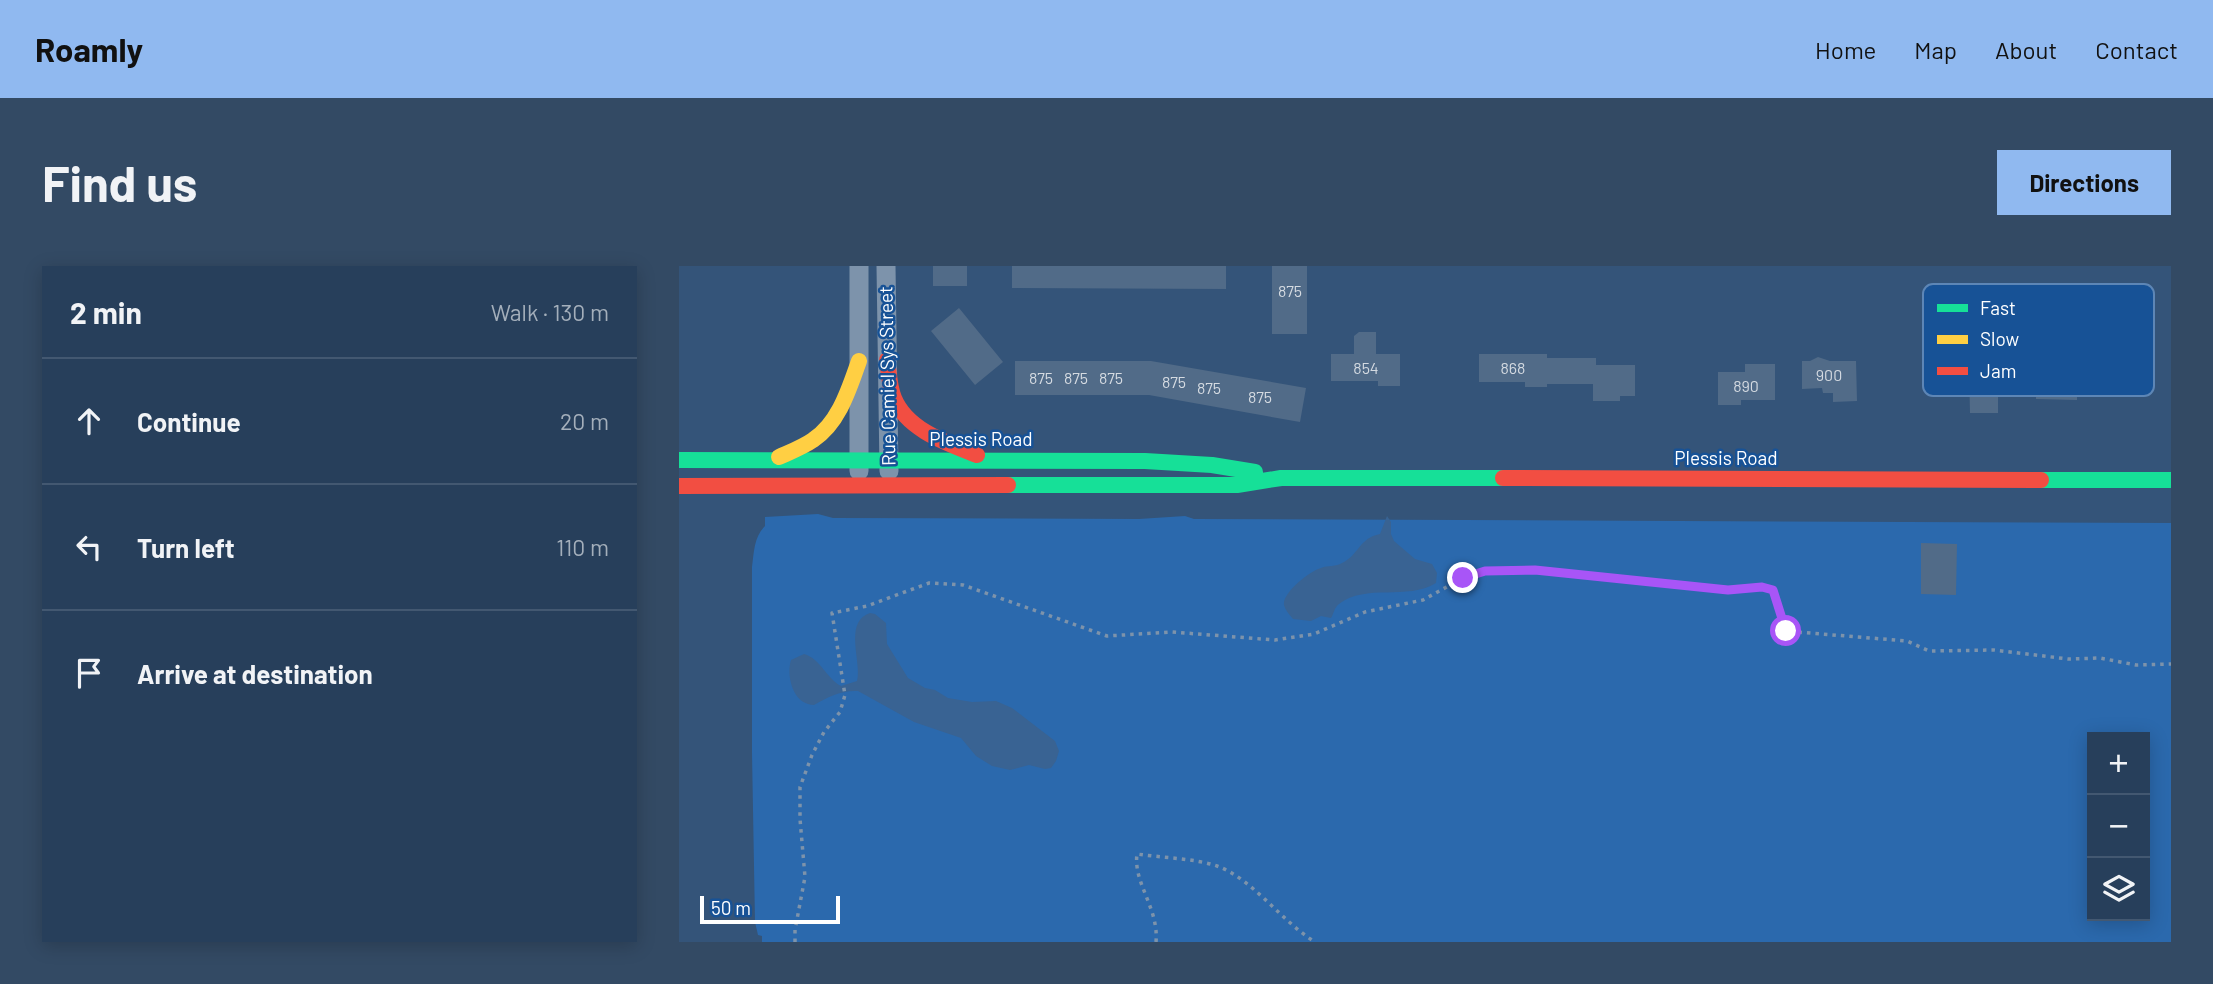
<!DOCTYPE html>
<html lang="en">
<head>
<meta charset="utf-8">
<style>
  body { margin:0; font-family:Barlow,sans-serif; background:#334a64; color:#f1f3f6 }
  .controls { position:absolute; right:21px; bottom:21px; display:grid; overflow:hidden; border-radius:0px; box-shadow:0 4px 18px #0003 }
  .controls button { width:63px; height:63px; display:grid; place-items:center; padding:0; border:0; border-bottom:2px solid #435871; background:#273f5b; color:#f1f3f6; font:35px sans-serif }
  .scale { position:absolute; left:21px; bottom:18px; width:140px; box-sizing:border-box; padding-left:7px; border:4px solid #fff; border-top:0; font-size:19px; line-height:24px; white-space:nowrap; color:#fff; -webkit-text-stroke:5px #175296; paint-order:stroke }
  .stop { position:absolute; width:21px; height:21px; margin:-16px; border:5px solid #a855f7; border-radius:50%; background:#fff }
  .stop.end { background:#a855f7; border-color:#fff; box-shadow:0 2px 7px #0008 }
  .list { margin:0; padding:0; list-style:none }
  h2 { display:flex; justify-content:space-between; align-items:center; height:91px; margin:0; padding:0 28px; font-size:30px }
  h2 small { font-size:23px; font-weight:400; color:#a4afbb }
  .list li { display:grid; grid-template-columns:46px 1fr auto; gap:21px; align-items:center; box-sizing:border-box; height:126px; padding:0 28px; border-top:2px solid #435871 }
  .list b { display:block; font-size:26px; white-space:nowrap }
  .list em { font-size:23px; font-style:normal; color:#a4afbb }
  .icon { flex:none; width:38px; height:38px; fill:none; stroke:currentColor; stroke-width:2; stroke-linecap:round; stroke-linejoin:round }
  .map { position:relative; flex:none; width:1492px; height:676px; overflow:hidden; border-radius:0px }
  header { display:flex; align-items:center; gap:42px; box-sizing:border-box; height:98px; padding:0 35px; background:#90b9f0; color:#111 }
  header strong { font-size:33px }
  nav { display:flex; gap:38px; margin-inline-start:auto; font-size:24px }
  .intro { display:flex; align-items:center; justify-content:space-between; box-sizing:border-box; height:168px; padding:0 42px }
  h1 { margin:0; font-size:49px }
  .button { padding:18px 32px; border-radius:0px; background:#90b9f0; color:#111; font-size:24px; font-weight:700 }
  main { display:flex; gap:42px; padding:0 42px }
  aside { flex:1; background:#273f5b; border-radius:0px; box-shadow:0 4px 18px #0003 }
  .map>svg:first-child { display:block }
  .green { fill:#2b69ad; fill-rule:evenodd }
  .water { fill:#396393 }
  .building { fill:#516b88 }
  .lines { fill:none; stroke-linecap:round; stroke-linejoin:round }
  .path { stroke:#7d93ab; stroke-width:3.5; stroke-dasharray:3.5 5; stroke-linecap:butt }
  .street { stroke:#7d93ab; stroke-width:19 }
  .fast { stroke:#16e098; stroke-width:16 }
  .slow { stroke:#ffcf43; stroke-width:16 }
  .jam { stroke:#f24e42; stroke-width:16 }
  .route { stroke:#a855f7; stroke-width:9 }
  .labels { text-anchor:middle; stroke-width:5; stroke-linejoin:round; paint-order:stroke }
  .number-label { font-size:16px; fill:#d4dae1 }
  .street-label { font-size:19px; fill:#fff; stroke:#175296 }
  .key { fill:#175296; stroke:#5d86b6; stroke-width:2 }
  .key-label { font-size:19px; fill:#fff }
</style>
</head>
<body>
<header>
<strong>Roamly</strong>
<nav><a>Home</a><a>Map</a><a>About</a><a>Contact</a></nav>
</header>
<div class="intro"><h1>Find us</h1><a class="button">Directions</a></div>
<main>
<aside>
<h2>2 min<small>Walk · 130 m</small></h2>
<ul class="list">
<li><svg class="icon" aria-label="ahead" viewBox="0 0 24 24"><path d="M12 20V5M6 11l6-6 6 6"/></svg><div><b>Continue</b></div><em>20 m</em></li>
<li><svg class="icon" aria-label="left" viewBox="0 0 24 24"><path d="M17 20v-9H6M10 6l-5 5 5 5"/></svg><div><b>Turn left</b></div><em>110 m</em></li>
<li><svg class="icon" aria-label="arrive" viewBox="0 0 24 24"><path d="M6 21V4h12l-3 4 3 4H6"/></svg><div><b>Arrive at destination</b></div></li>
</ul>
</aside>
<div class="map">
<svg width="1492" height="676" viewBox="0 0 1492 676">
  <rect width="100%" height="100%" fill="#345479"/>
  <!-- green -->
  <path class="green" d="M139 248 154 252 460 253 506 250 515 253 1492 257V676H83V670L79 669 76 656 73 487V301C75 286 75 271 86 260V251ZM1413 471H1466V650H1413Z"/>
  <!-- water -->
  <path class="water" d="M708 250 712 256V268L715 275 736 293 753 298 758 307 757 317C728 335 687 317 660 338 655 342 655 347 652 352L642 350 632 355 614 353C611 349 606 344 605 339 603 327 631 305 642 302 649 299 657 301 663 297 680 289 680 272 701 268Z
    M191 347 196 348 207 357 208 378 229 412 246 422 256 424 269 432 293 436 317 435 333 442 376 475 380 485 377 495 372 502 366 503 350 499 331 504 313 500 297 490 282 472 235 456 179 425C162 424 149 431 135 439 114 439 107 410 112 394L125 388C142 393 147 412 162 420L178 415C183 396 164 356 191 347Z"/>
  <!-- building -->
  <path class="building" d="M254 0H288V20H254Z
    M333 0H547V23L333 22Z
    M593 0H628V68H593Z
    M280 42 324 96 296 119 252 65Z
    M680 66H697V88H721V120H699V115H652V88H675V70Z
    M800 88H868V92H917V99H956V130H941V135H914V118H868V121H846V116H800Z
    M1139 91 1151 95H1177L1178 135 1154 136V127H1144L1143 122 1123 123V95H1131Z
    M336 95H472L627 122 621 156 470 129H336Z
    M1066 98H1096V134H1062V139H1039V106H1066Z
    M1290 102H1319V147H1291Z
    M1357 102H1429V127H1398V134L1357 133Z
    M1242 277 1278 278 1277 329 1242 328Z"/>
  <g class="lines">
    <!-- path -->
    <path class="path" d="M116 676V664L126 611 121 553V521L133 489 145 466 161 446 166 429 153 347 188 340 250 317 284 319 428 370 493 366 596 374 635 368 686 346 744 334 784 312 806 305 856 304 1049 324 1083 321 1094 324 1106 365 1228 375 1250 385 1315 384 1389 393 1421 392 1457 399 1492 398
      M477 676C480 642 454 617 458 588 484 592 514 592 538 600 574 613 602 655 636 676"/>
    <!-- street -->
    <path class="street" d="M180 0V205
      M207 0 210 205"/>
    <!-- fast -->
    <path class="fast" d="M0 194 466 195 533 199 576 206
      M1362 214H1492
      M329 219H558L602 212H824"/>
    <!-- slow -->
    <path class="slow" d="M100 191C111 186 124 181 134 174 160 157 170 123 180 95"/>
    <!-- jam -->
    <path class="jam" d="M208 94C210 106 210 120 215 132 228 164 268 177 298 189
      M824 212 1362 214
      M0 220 329 219"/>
  </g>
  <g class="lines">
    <!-- route -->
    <path class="route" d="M784 312 806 305 856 304 1049 324 1083 321 1094 324 1107 365"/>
  </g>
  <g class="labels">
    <!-- number labels -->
    <g class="number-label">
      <text x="611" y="31">875</text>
      <text x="687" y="108">854</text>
      <text x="834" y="108">868</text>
      <text x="1150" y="115">900</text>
      <text x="362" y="118">875</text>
      <text x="397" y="118">875</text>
      <text x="432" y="118">875</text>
      <text x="495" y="122">875</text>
      <text x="1067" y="126">890</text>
      <text x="530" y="128">875</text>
      <text x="581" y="137">875</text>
    </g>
    <!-- street labels -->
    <g class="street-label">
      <text transform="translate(208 110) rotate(-91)" y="7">Rue Camiel Sys Street</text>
      <text x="302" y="180">Plessis Road</text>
      <text x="1047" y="199">Plessis Road</text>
    </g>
  </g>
  <!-- legend -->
  <rect x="1244" y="18" width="231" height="112" rx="10" class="key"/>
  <rect x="1258" y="38" width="31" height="8" fill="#16e098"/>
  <rect x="1258" y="69" width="31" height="9" fill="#ffcf43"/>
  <rect x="1258" y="101" width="31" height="8" fill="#f24e42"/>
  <g class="key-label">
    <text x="1301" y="49">Fast</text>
    <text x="1301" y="80">Slow</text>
    <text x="1301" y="112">Jam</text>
  </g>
</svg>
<div class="controls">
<button>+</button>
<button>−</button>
<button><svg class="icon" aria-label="layers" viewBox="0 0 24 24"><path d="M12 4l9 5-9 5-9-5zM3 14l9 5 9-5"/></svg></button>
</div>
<div class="scale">50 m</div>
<div class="stop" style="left:1107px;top:365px"></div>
<div class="stop end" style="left:784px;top:312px"></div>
</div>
</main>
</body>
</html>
